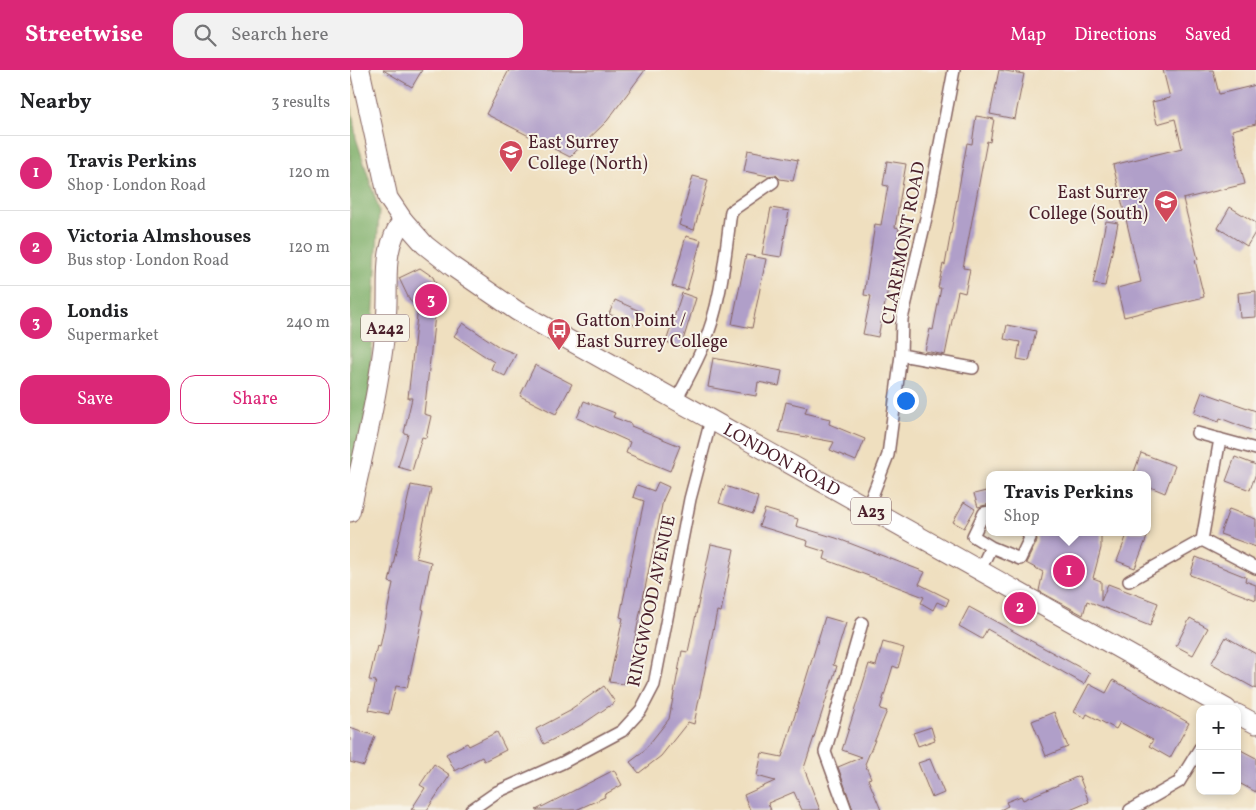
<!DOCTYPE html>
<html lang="en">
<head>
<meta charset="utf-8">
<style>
  body { margin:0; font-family:Vollkorn,serif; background:#f2f2f2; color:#202124 }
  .controls { position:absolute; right:15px; bottom:15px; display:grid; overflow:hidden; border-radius:10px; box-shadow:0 2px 8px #0003 }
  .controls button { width:45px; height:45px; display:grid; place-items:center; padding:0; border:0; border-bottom:1px solid #e0e0e0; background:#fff; color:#202124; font:25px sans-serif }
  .you { position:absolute; left:555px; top:330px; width:18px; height:18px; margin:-12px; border:4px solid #fff; border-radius:50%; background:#1a73e8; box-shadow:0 0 0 8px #1a73e833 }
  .badge { display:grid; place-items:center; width:32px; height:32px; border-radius:50%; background:#db2777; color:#fff; font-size:16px; font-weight:700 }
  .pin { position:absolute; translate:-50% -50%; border:2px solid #fff; box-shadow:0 1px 5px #0006 }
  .popup { position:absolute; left:636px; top:401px; width:165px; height:65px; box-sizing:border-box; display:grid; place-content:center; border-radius:10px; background:#fff; filter:drop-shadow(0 1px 4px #0005); font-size:16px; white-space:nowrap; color:#757577 }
  .popup b { font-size:19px; color:#202124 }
  .popup::after { content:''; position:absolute; left:50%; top:100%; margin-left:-10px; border:10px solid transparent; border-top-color:#fff }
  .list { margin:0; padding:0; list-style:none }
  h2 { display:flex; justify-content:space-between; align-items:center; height:65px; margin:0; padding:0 20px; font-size:21px }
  h2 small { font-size:16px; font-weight:400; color:#757577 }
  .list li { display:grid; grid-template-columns:32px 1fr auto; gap:15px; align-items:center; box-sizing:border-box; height:75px; padding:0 20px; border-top:1px solid #e0e0e0 }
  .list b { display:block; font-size:19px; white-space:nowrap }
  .list p { margin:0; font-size:16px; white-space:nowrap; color:#757577 }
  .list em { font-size:16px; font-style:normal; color:#757577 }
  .actions { display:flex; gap:10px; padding:15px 20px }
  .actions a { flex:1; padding:11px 0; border:1px solid #db2777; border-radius:15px; text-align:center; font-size:18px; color:#db2777 }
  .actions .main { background:#db2777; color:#fff }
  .icon { flex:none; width:28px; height:28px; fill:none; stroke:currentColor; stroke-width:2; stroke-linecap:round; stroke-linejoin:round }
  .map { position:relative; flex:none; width:906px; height:740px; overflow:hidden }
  header { display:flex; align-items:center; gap:30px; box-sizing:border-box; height:70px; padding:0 25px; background:#db2777; color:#fff }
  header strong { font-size:24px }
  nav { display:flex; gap:28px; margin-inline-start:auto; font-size:18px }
  .search { width:350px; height:45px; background:#f2f2f2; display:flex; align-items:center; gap:12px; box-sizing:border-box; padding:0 18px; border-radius:15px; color:#757577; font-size:19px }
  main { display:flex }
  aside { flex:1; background:#fff }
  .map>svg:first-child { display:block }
  .forest { fill:#7eaf69; stroke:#64674a }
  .building { fill:#b09fc9 }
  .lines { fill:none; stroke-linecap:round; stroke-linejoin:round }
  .minor-casing { stroke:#84625f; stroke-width:14 }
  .primary-casing { stroke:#84625f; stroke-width:21 }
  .minor { stroke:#fff; stroke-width:11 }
  .primary { stroke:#fff; stroke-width:19 }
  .labels { text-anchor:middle; stroke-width:4; stroke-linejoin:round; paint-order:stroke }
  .shield { fill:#f7f3e8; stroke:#7e5f64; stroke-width:1 }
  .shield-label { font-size:16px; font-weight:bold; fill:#4a1f2b }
  .poi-label { font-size:18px; fill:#4a1f2b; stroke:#f7f3e8; text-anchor:start }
  .street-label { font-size:18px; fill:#4a1f2b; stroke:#f7f3e8 }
</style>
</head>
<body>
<header>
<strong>Streetwise</strong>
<div class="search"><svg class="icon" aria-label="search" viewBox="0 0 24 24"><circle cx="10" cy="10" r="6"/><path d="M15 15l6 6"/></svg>Search here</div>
<nav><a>Map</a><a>Directions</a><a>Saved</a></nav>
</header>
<main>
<aside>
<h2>Nearby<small>3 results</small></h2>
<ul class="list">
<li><span class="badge">1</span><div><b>Travis Perkins</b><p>Shop · London Road</p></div><em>120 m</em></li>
<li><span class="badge">2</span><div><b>Victoria Almshouses</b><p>Bus stop · London Road</p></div><em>120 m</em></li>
<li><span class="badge">3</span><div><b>Londis</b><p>Supermarket</p></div><em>240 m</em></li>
</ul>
<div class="actions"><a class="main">Save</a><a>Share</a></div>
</aside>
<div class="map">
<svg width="906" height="740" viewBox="0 0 906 740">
  <rect width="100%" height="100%" fill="#f7f3e8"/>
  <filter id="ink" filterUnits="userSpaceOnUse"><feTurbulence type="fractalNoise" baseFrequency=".02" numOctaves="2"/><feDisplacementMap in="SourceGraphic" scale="10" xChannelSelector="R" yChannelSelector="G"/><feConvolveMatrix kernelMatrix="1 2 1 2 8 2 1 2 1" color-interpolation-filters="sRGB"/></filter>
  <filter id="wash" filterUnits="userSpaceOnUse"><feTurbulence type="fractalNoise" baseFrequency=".0096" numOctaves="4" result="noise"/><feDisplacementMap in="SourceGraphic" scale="20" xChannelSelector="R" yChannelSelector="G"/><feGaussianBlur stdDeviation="1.12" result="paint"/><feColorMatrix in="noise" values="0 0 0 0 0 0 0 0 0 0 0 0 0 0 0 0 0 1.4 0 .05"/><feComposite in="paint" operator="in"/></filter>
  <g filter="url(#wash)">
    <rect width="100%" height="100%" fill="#efdfbf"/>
    <!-- forest -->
    <path class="forest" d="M0 25 6 68 29 140 17 369 0 442Z"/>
    <g id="blocks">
      <!-- building -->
      <path class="building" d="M33 0H72L62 17Z
        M159 0H295L257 51 220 87 136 44Z
        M649 0 674 4 665 49 640 44Z
        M813 0H863L869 24 906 15V54L882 60 895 114 833 129 848 189 845 190 854 227 774 247 767 218 791 212 763 95 832 78 825 49 807 54 802 32 820 28Z
        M626 46 644 49 640 72 637 71 613 198 620 199 615 223 608 221 595 285 575 281 580 259 583 260 591 218H588L593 194 595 195 617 73 622 74Z
        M398 80 448 90 443 111 430 109 426 105 418 106 394 101Z
        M537 91 556 94 545 157 549 158 545 185 528 267 513 264 521 226 514 225 525 154 531 155 538 116 533 115Z
        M343 106 358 110 344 160 329 155Z
        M880 137 906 153V161L897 176 868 158Z
        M421 138 439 141 431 187 412 184Z
        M756 151 768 153 755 216 743 214Z
        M336 166 351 170 337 220 322 216Z
        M396 185 416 189 402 258 382 254Z
        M70 198 83 207 91 225 88 246 85 245 74 344 81 346 76 368 72 367 62 401 48 397 58 364 54 363 62 328H58L68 237 60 231 49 208Z
        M906 221V247L890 248 888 223Z
        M332 223 346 228 331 277 316 272Z
        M265 230 292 242 287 256 259 244Z
        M113 253 151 278 166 284 155 306 141 299 144 292 104 266Z
        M657 255 686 261 679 291 667 289 670 272 654 269Z
        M363 288 432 301 429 316 408 312 406 326 358 317Z
        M185 295 222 314 206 344 170 326Z
        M852 322 906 341V362L870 348 869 352 844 343Z
        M234 331 265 343 263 347 281 354V356L330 376 320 401 276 383 280 372 227 348Z
        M436 332 457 337 455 343 480 349 479 354 515 369 506 391 480 380 484 372 429 362Z
        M791 383 825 396 815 423 798 416V405H783Z
        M885 387 906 395V403L900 420 876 411Z
        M308 412 319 417 313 430 279 597 274 614 259 612 273 548 270 547 273 531 294 431 283 427 287 415 304 421Z
        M61 415 81 419 66 488 81 492 72 539 74 540 57 618 46 616 39 644 19 640 26 611 19 610 27 576 30 577 43 513 39 512Z
        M375 416 408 427 403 444 369 433Z
        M640 420V434L628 437 624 424Z
        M614 432 625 439 614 458 603 452Z
        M415 439 448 449 446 456 486 468 575 502 569 514 599 529 596 536 587 532 583 540 571 533 574 527 474 489 476 482 457 476 458 471 409 456Z
        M879 439 906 449V477L870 464Z
        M686 462H751V478L743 508 751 511V531L758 514 808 533 800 556 737 531 733 545 689 521 693 502 676 493 687 471Z
        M778 462H799L785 498 767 491Z
        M361 474 384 479 371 542 367 541 344 654 338 652 311 686 289 703 280 692 292 683 319 649 332 581 338 582Z
        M846 487 896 507 895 511 906 515V530L840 505Z
        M619 537 740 603 734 614 637 559 632 569 609 556Z
        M475 547 496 553 483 595 487 596 454 698 470 740H452L444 722 418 733 421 740H400L394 725 425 711 407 706 412 683 432 687Z
        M840 548 858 558 843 585 826 576Z
        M876 567 906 584V619L861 594Z
        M533 572 554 578 548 598 543 596 530 639 537 641 515 694 521 708 518 709 531 740H503L488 697 512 687 492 680 519 594 526 596Z
        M763 610 839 653 820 688 799 676 803 670 770 652 766 659 737 644 735 648 724 642 739 614 756 623Z
        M254 616 265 632 233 654 194 674 186 659 222 640 221 639Z
        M704 642 718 677 696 686 682 651Z
        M0 657 25 666 14 696 0 692Z
        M581 657 585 670 568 676 563 663Z
        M147 662 156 680 134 691 132 687 105 701 96 684 117 673 119 676Z
        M887 678 906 688V722L887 712Z
        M580 689 594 723 582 728 568 693Z
        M84 694 100 705 77 740H61L75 718 70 715Z
        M264 700 272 715 254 725 255 727 226 740H186Z
        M729 706 739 732 720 740H650L658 736 656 732 671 726 673 730Z"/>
    </g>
  </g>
  <g filter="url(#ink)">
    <use href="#blocks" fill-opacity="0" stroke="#84625f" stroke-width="1"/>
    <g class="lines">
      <!-- minor casing -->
      <g class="minor-casing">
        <path id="minor" d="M551 285 623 298
          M326 330C335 314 344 297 352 279 371 236 375 187 381 141L423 112
          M847 363 906 379
          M517 439 538 385 551 285 552 249 576 148 604 0
          M640 442 634 443 623 466 641 477 670 489 680 468 677 462
          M852 470 906 498
          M630 500 641 477
          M779 511 852 470 870 369
          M121 740 147 722 212 693 272 661 291 640 304 615 340 429 361 350
          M496 740 475 682 512 553
          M780 740 829 712 850 678"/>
      </g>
      <!-- primary casing -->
      <g class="primary-casing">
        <g id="primary">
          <path id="s1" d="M10 0 38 128 53 150 75 175 103 197 167 241 877 639"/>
          <path d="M0 442C14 381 31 312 36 250 40 215 30 180 53 150"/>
          <path d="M887 644 906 654"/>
        </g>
      </g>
      <!-- minor -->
      <use href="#minor" class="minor"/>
      <!-- primary -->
      <use href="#primary" class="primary"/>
    </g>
  </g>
  <!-- icons -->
  <defs>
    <g id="university-pin" transform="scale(1.25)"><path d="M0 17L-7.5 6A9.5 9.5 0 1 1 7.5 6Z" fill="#d1495b" stroke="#f7f3e8"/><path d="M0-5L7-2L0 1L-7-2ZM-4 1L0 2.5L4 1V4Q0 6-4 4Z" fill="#fff"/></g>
    <g id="bus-pin" transform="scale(1.25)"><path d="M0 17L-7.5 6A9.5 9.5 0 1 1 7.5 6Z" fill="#d1495b" stroke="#f7f3e8"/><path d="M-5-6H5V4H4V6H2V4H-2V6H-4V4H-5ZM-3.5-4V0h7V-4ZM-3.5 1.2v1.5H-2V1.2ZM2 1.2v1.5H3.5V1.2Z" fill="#fff"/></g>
  </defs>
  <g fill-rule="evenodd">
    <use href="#university-pin" x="161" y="82"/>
    <use href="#university-pin" x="816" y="132"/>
    <use href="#bus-pin" x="209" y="260"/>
  </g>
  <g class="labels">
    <!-- shield labels -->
    <g class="shield">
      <rect x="11" y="244.5" width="48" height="27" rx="4"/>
      <rect x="501" y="427.5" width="40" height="27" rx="4"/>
    </g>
    <g class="shield-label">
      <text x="35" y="264">A242</text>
      <text x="521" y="447">A23</text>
    </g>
    <!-- poi labels -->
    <g class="poi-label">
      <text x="178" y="78">East Surrey<tspan x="178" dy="21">College (North)</tspan></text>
      <text x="798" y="128" text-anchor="end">East Surrey<tspan x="798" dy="21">College (South)</tspan></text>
      <text x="226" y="256">Gatton Point /<tspan x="226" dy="21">East Surrey College</tspan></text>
    </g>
    <!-- street labels -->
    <g class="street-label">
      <text transform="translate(553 173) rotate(-79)" y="6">CLAREMONT ROAD</text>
      <text dy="6" stroke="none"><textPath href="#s1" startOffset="608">LONDON ROAD</textPath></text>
      <text transform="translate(301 531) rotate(-78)" y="6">RINGWOOD AVENUE</text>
    </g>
  </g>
</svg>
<div class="controls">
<button>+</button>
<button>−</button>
</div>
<div class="you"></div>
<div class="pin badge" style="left:719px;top:501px">1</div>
<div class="popup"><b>Travis Perkins</b>Shop</div>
<div class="pin badge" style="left:670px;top:538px">2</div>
<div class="pin badge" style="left:81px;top:230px">3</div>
</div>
</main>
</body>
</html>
